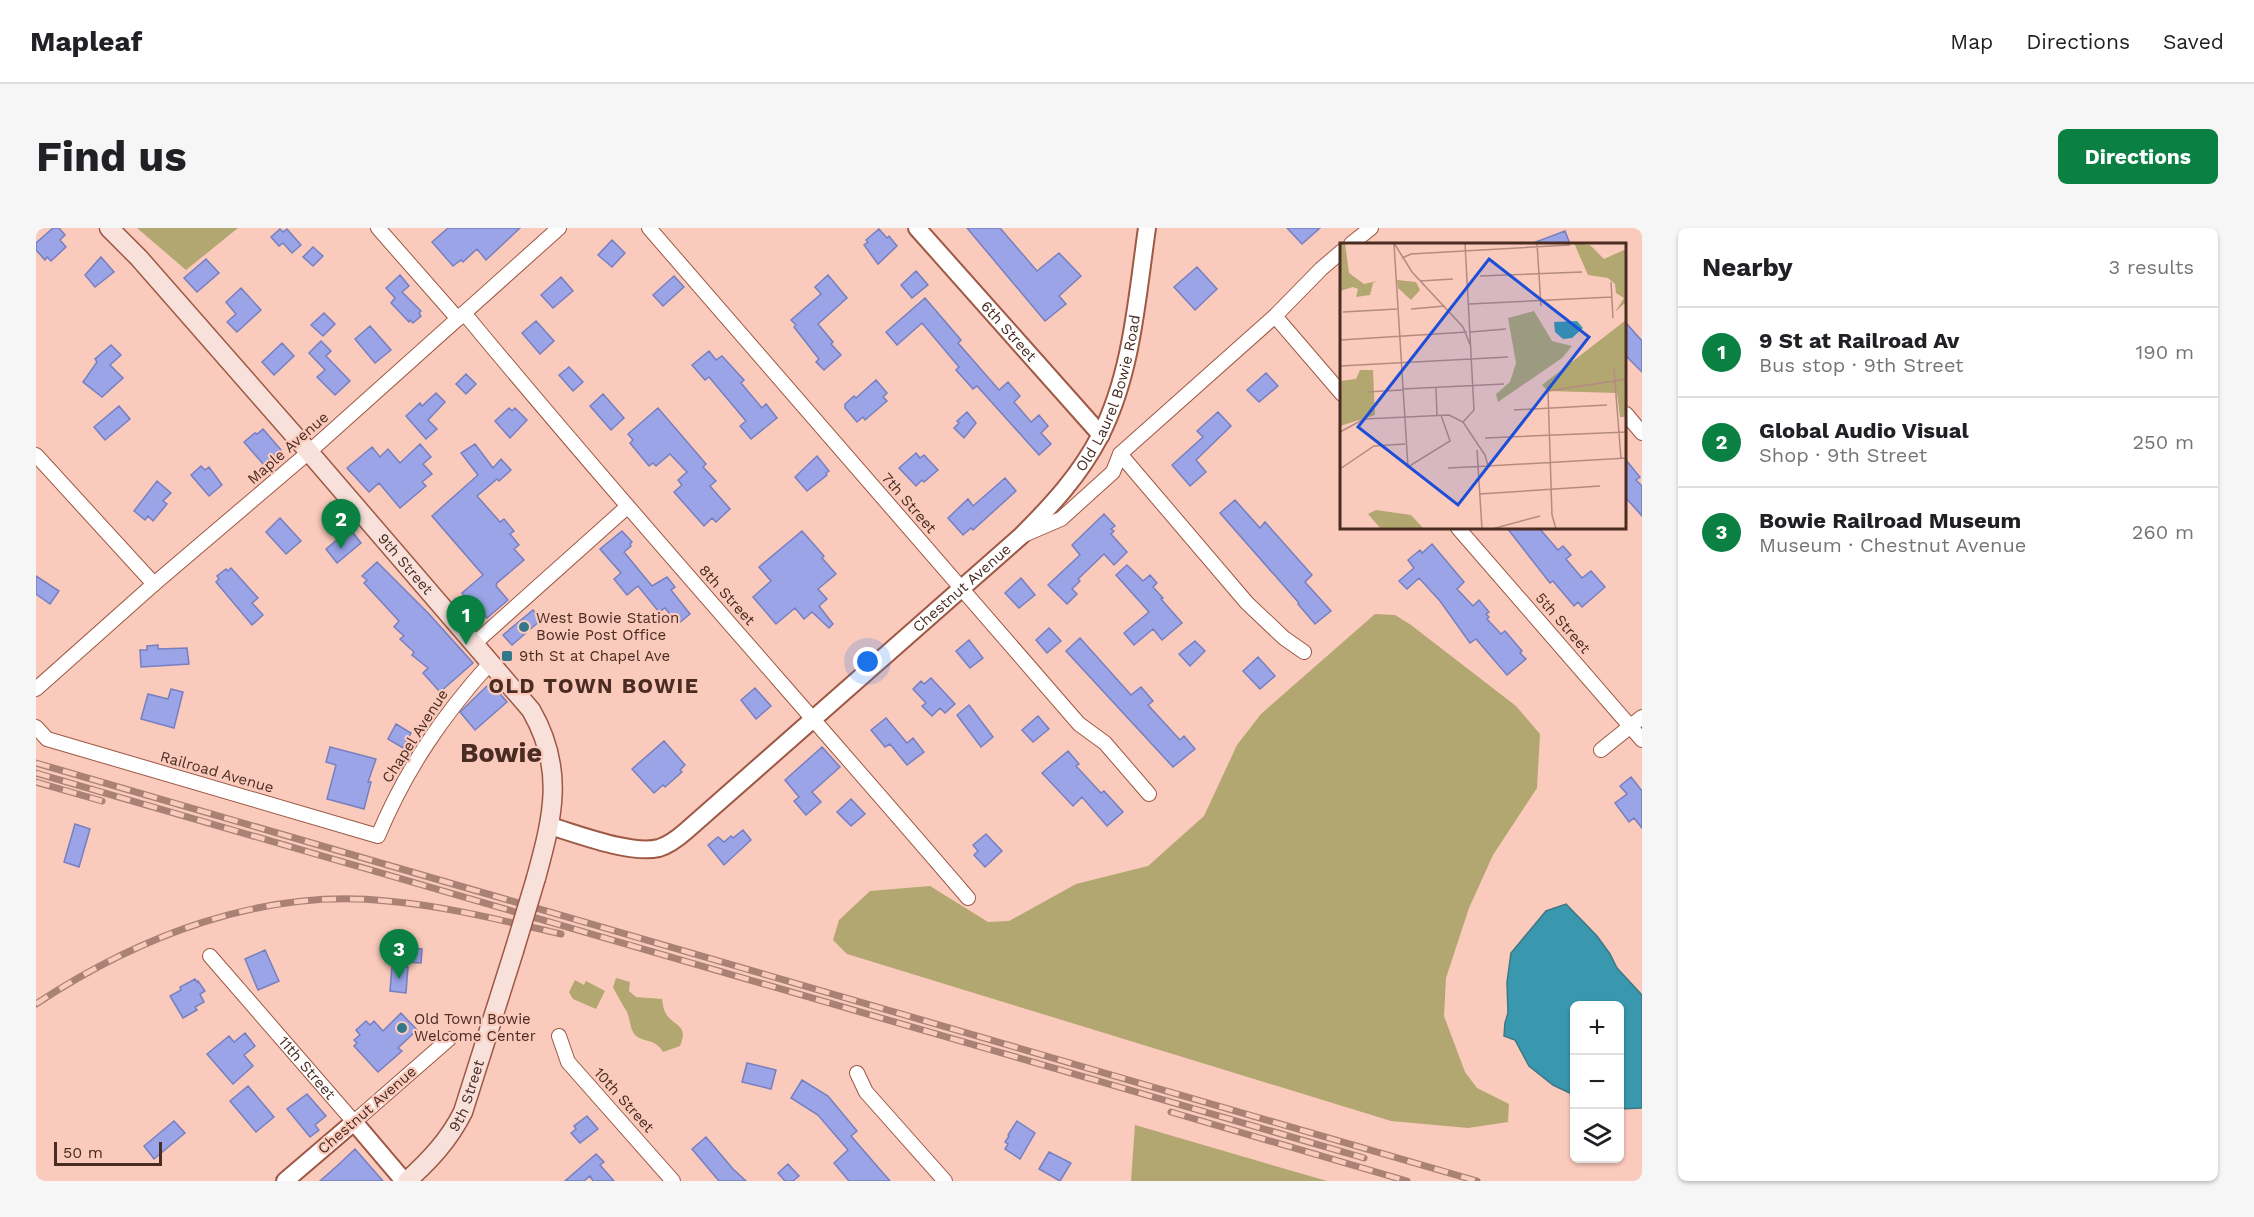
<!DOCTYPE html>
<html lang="en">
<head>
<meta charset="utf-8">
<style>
  body { margin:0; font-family:"Work Sans",sans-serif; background:#f6f6f6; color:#202124 }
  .controls { position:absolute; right:18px; bottom:18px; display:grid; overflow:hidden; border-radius:9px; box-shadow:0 2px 4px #0004 }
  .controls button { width:54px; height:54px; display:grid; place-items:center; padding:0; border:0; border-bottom:2px solid #e0e0e0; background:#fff; color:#202124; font:30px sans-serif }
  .scale { position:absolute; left:18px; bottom:15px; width:108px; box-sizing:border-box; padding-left:6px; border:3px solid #4b2c23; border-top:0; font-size:16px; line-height:21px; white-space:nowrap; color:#4b2c23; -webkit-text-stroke:4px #facabc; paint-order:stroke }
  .you { position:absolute; left:832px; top:434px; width:21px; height:21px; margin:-15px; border:4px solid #fff; border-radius:50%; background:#1a73e8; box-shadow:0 0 0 9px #1a73e833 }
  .badge { display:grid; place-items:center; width:39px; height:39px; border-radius:50%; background:#0b8043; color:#fff; font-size:20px; font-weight:700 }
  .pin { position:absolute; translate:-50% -50px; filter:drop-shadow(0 2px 3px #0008) }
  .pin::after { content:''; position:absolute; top:32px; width:21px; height:18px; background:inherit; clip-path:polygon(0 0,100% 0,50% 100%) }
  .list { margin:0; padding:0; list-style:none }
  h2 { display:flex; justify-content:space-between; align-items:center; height:78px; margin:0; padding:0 24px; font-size:26px }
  h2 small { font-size:20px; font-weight:400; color:#757577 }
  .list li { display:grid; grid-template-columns:39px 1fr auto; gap:18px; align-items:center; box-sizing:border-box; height:90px; padding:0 24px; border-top:2px solid #e0e0e0 }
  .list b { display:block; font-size:22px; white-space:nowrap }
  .list p { margin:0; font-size:20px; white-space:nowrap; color:#757577 }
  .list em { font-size:20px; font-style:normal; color:#757577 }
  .icon { flex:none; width:33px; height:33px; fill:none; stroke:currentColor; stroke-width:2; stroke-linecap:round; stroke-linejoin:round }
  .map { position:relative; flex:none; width:1606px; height:953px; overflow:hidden; border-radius:9px }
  header { display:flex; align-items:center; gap:36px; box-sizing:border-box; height:84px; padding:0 30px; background:#fff; border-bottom:2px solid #e0e0e0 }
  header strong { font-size:28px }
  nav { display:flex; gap:33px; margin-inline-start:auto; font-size:21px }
  .intro { display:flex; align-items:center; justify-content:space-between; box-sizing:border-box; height:144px; padding:0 36px }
  h1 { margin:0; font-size:42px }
  .button { padding:15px 27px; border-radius:9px; background:#0b8043; color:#fff; font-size:21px; font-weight:700 }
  main { display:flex; gap:36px; padding:0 36px }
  aside { flex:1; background:#fff; border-radius:9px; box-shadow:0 2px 4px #0004 }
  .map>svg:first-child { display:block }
  .green { fill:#b3a771 }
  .water { fill:#3997ae; stroke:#3e7784; stroke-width:1.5 }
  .building { fill:#9aa4e7; stroke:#777fbf; stroke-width:1.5 }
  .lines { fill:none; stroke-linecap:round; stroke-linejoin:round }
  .minor-casing { stroke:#9e5844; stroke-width:16 }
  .tertiary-casing { stroke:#9e5844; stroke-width:20 }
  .secondary-casing { stroke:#9e5844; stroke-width:21 }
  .minor { stroke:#fff; stroke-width:14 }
  .tertiary { stroke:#fff; stroke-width:16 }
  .secondary { stroke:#f8e1db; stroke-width:18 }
  .rail-casing { stroke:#a98175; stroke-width:7 }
  .rail { stroke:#facabc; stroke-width:4.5; stroke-dasharray:14; stroke-linecap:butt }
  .secondary-bridge-casing { stroke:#9e5844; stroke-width:21; stroke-linecap:butt }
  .secondary-bridge { stroke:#f8e1db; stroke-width:18 }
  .poi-dot { fill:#347788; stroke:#facabc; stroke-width:2 }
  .labels { text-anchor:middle; stroke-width:4.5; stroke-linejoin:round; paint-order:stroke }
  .street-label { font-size:15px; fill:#4b2c23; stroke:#facabc }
  .poi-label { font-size:15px; fill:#4b2c23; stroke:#facabc; text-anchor:start }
  .district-label { font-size:21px; font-weight:bold; letter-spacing:1.5px; fill:#4b2c23; stroke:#facabc }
  .town-label { font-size:27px; font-weight:bold; fill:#4b2c23; stroke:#facabc }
  .inset-road { fill:none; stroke:#b48b7f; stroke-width:1.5 }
  .view { fill:#1d4ed8; fill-opacity:0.15; stroke:#1d4ed8; stroke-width:3 }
  .inset-edge { fill:none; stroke:#4b2c23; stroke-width:3 }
</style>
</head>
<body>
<header>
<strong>Mapleaf</strong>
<nav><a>Map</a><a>Directions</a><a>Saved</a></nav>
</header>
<div class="intro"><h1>Find us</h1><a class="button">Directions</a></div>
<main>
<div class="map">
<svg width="1606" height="953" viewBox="0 0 1606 953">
  <rect width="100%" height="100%" fill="#facabc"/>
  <!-- green -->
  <path class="green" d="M101 0H202L150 42Z
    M1339 386 1359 387 1375 397 1480 478 1504 506 1501 560 1457 627 1433 680 1410 750 1408 788 1429 844 1441 860 1473 876 1472 894 1432 900 1355 893 811 726 797 712 803 692 834 663 894 658 952 694 973 693 1040 656 1112 638 1168 588 1201 517 1225 486Z
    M580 750 594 754 593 763 600 769 626 771C627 776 627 781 630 786 639 799 653 797 644 818L627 824C619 810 608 815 599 807 594 801 594 791 591 784 586 776 581 767 577 759Z
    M539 752 548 757 550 753 569 763 560 781 537 771 533 764Z
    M1099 897 1291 953H1095Z"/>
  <!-- water -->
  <path class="water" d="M1530 676 1561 708 1574 726 1581 740 1606 767V880L1584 881V778H1538V867L1517 857 1493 838 1479 812 1468 808 1469 795 1472 785 1471 754 1475 725 1510 683Z"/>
  <!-- building -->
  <path class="building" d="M17 0H23L29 7 24 12 30 19 15 33 11 29 9 32 0 22V15Z
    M412 0H484L450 32 441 21 427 34 425 32 417 38 396 14Z
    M931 0H964L1001 43 1023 25 1045 48 1023 68 1030 76 1009 93Z
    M1251 0H1284L1266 16Z
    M244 1 247 4 251 1 265 17 256 25 247 15 243 18 235 9Z
    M843 1 851 10 853 8 861 18 842 36 828 17 832 14 830 12Z
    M1529 3 1534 16H1497V15Z
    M576 12 589 25 576 39 562 27Z
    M277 19 287 28 277 38 267 29Z
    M65 29 78 44 59 59 49 47Z
    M170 31 183 45 161 64 148 50Z
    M1161 39 1181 61 1159 82 1138 59Z
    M880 43 892 57 876 70 865 57Z
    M364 47 373 58 366 64 385 83 383 85 385 88 377 95 374 92 373 94 355 75 359 70 350 60Z
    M792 47 811 70 782 96 797 114 795 116 805 127 788 142 780 134 783 131 758 99 760 97 755 92 785 66 779 59Z
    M638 48 648 59 627 78 617 67Z
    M525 49 537 63 517 80 505 67Z
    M205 60 225 82 201 104 191 94 200 86 190 74Z
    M889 70 925 112 922 115 963 162 972 154 984 168 978 174 995 194 1003 187 1012 198 1005 205 1015 216 1003 227 941 158 937 161 920 142 923 139 886 95 861 117 850 104Z
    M288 85 299 96 287 108 275 97Z
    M500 93 518 113 504 126 486 105Z
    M1590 95 1606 113V144L1590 128Z
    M334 98 355 122 339 135 319 111Z
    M285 113 295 123 290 128 314 153 299 167 281 149 289 142 273 125Z
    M246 115 258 128 238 147 226 134Z
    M75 117 85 127 74 137 87 150 66 169 47 154 61 134 59 131Z
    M673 123 680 132 686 128 708 152 705 155 726 180 730 176 741 190 715 211 704 198 710 193 673 149 669 152 656 137Z
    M533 139 547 154 537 163 523 147Z
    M1230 145 1242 158 1223 174 1211 162Z
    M430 146 440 156 430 166 420 156Z
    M840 152 851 165 847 169 851 173 829 192 827 189 821 194 809 180V176L818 168 820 170Z
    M400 165 409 174 392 192 401 201 390 211 370 188 384 175 386 178Z
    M567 166 588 190 575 202 554 178Z
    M83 178 94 191 69 212 58 199Z
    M473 180 476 183 479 180 491 192 474 210 459 193Z
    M622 180 670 236 667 239 680 253 674 258 694 281 680 294 676 290 668 298 638 264 646 257 642 252 651 244 634 226 620 238 617 235 613 238 594 215 597 212 592 206Z
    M931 184 940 195 928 210 918 200 923 195 921 193Z
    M1182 184 1195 198 1160 232 1170 244 1154 258 1136 237 1167 209 1161 203Z
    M227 201 245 222 228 237 208 214 219 205 221 206Z
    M384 216 395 229 387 236 396 246 386 254 390 258 364 280 343 255 333 264 311 240 336 219 344 229 352 221 364 235Z
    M439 216 457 240 465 231 475 242 463 253 461 251 441 268 464 294 468 291 478 303 474 306 483 317 478 321 488 332 461 355 460 358 472 372 451 390 426 365 447 347 396 288 442 247 425 225Z
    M880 225 884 230 888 227 902 242 888 254 886 252 880 258 863 240Z
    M781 228 793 243 790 245 791 247 771 263 759 249Z
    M1590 232 1604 249 1600 252 1606 258V288L1590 270Z
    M165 238 169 242 173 239 186 257 173 268 155 247Z
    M969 250 980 263 937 302 935 300 927 307 912 290 932 271 937 278Z
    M121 253 135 265 127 273 131 276 117 293 112 288 109 292 98 283Z
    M1199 272 1224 300 1229 294 1276 347 1269 354 1295 383 1279 396 1262 376 1263 375 1184 285Z
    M1068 286 1079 298 1075 301 1078 303 1075 306 1091 324 1078 337 1068 326 1042 351 1044 353 1036 361 1041 366 1031 376 1012 357 1044 327 1036 317Z
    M244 290 265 313 250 326 230 304Z
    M1471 300H1503L1522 322 1527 318 1535 327 1530 331 1546 350 1555 343 1569 359 1546 379 1542 374 1538 378 1517 353 1514 355Z
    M314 301 325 315 301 335 290 321Z
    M586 303 596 314 594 316 595 318 588 324 616 358 631 349 639 359 635 362 654 386 642 396 629 380 623 384 602 358 591 367 578 351 585 345 564 321Z
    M766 303 788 328 786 330 800 346 782 361 791 371 783 378 797 396 793 400 776 384 768 391 759 380 740 396 717 369 735 353 723 339Z
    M1396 316 1428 354 1421 361 1437 378 1443 372 1453 384 1450 386 1453 389 1451 391 1465 406 1469 403 1486 423 1484 425 1490 431 1471 447 1440 411 1434 415 1404 373 1383 350 1371 361 1363 353 1378 340 1372 332 1384 322 1386 325Z
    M341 334 393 386 437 435 404 464 387 445 392 440 376 427 378 424 364 411 368 408 358 399 363 393 328 355 331 352 326 348Z
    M1091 337 1107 353 1114 347 1121 355 1117 359 1127 370 1125 371 1146 395 1126 412 1117 401 1098 417 1088 405 1113 384 1080 347Z
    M195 340 222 370 216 375 227 387 216 397 180 354 183 351 181 348 190 341 192 343Z
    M0 348 23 363 14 376 0 366Z
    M985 350 999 367 983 380 969 365Z
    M497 382 505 392 476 417 467 407Z
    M1013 400 1025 413 1011 425 1000 412Z
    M1044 410 1095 467 1105 459 1117 473 1112 477 1144 512 1148 508 1159 521 1137 539 1030 423Z
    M933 412 947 430 934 440 920 423Z
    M1159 413 1169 423 1154 438 1143 426Z
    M122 417V421L151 420 153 436 105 439 104 422H111V418Z
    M1222 429 1239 448 1224 461 1207 443Z
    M895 450 919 476 909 485 904 480 896 488 886 478 890 475 877 461 885 453 888 456Z
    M452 457 457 463 459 460 471 474 439 502 424 484Z
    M719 460 735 478 720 491 705 472Z
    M135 461 147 464 138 500 105 491 112 466 132 471Z
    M933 477 957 509 945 519 921 487Z
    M1002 488 1013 501 997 514 986 502Z
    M850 490 871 515 877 510 888 524 871 537 854 516 849 519 835 502Z
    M360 496 375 505 367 520 352 511Z
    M628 513 649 537 644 542 646 544 629 559 627 557 618 565 596 541Z
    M294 519 340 531 332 554H335L328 581 291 571 300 537 290 534Z
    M786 519 804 539 776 564 785 574 770 587 758 573 763 569 749 552Z
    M1032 523 1043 536 1040 538 1065 565 1068 563 1087 584 1071 598 1046 569 1037 578 1006 545Z
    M1595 549 1606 563V600L1598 590 1593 594 1579 575 1591 566 1584 558Z
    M815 571 829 586 815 598 801 584Z
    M39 596 54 601 43 639 28 634Z
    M707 602 715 612 688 637 672 617 682 609 688 614 695 608 697 610Z
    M950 606 966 623 949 639 938 627 942 623 937 617Z
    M372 720 386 721 385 735 370 734Z
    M229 722 243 753 222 762 209 731Z
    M356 738 372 739 370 765 354 763Z
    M159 751 161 754 162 753 169 763 164 766 168 774 159 779 161 782 147 790 134 768 145 762 144 759Z
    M365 785 381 802 362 820 366 823 342 844 318 818 321 815 318 812 324 807 320 802 330 793 334 797 338 793 347 803Z
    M209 805 219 818 208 827 217 838 197 856 171 826 193 808 198 814Z
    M711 835 740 842 735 861 706 854Z
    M766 852 792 868 821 903 815 908 854 953H813L798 935 812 922 782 887 755 870Z
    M212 858 238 889 220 904 194 873Z
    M271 866 290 888 279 897 283 902 274 909 251 881Z
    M551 888 562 901 544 915 535 905 540 901 538 898Z
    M138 893 149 905 118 931 108 918Z
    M981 893 999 905 984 931 969 921 972 916 969 914 973 908 972 907Z
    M670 909 697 941 710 953H683L656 921Z
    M319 921 347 953H284L301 938Z
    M1013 924 1035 935 1024 953 1003 941Z
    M560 926 568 934 564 937 578 953H557L554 948 548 953H529Z
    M752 936 763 948 757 953H749L742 945Z"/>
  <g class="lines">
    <!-- minor casing -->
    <g class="minor-casing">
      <g id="minor">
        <path d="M342 0 422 91"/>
        <path d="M613 0 1043 496 1069 515 1113 566"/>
        <path d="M1315 16 1335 0"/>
        <path d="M428 85C592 283 764 474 932 670"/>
        <path d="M1239 88 1306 166"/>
        <path d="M1590 186 1606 205"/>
        <path d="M1084 226 1211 375 1248 410 1268 424"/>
        <path d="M0 227 118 356"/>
        <path d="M1422 300 1606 512"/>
        <path d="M990 306 1025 291 1077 244 1084 226 1239 88 1285 41 1306 23"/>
        <path d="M439 415 591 279"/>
        <path d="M0 461 118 356 273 224 523 0"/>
        <path d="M0 499 11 511 342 608C370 541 407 487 455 434"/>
        <path d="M1565 522 1606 489"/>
        <path id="s1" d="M174 728 318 894 413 811"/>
        <path d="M523 808 532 834 637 953"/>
        <path d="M821 845 830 864 909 953"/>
      </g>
    </g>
    <!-- tertiary casing -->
    <g class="tertiary-casing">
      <g id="tertiary">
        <path id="s2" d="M881 0 1065 207"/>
        <path id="s3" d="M514 598C542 606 595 627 623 620 633 617 642 610 650 603L985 308C1015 278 1044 247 1064 208 1096 146 1101 69 1111 0"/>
        <path d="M249 953 318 894 368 953"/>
      </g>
    </g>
    <!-- secondary casing -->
    <g class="secondary-casing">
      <g id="secondary">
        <path id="s4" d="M73 0 103 30 273 224 495 482C529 541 517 588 500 650"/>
        <path id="s5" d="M371 953C394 932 413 912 427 884L478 723"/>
      </g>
    </g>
    <!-- minor -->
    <use href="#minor" class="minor"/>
    <!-- tertiary -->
    <use href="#tertiary" class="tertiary"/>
    <!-- secondary -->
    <use href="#secondary" class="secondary"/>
    <!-- rail casing -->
    <g class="rail-casing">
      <path id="rail" d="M0 535 1441 953
        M0 545 1328 930
        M0 554 66 573
        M0 776C103 708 226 660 351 673 410 678 468 693 525 706
        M1135 884 1371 953"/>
    </g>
    <!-- rail -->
    <use href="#rail" class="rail"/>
    <!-- secondary-bridge casing -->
    <g class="secondary-bridge-casing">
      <path id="secondary-bridge" d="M478 723 500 650"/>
    </g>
    <!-- secondary-bridge -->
    <use href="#secondary-bridge" class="secondary-bridge"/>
  </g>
  <!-- markers -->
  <g class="poi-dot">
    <circle cx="488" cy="399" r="6"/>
    <rect x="465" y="422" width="12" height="12" rx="3"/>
    <circle cx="366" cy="800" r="6"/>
  </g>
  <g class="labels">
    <!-- street labels -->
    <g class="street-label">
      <text dy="5" stroke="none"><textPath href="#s2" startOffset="138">6th Street</textPath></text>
      <text dy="5" stroke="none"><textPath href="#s3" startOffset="762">Old Laurel Bowie Road</textPath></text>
      <text transform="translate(252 220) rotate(-41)" y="5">Maple Avenue</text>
      <text transform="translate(873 275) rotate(49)" y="5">7th Street</text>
      <text dy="5" stroke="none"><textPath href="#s4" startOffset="448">9th Street</textPath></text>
      <text dy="5" stroke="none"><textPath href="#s3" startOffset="512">Chestnut Avenue</textPath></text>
      <text transform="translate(691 367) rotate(48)" y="5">8th Street</text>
      <text transform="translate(1527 395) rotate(49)" y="5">5th Street</text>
      <text transform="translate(379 508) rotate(-57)" y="5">Chapel Avenue</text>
      <text transform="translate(181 544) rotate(16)" y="5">Railroad Avenue</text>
      <text dy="5" stroke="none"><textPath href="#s1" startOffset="148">11th Street</textPath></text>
      <text dy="5" stroke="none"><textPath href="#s5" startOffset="106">9th Street</textPath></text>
      <text transform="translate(588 872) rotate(48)" y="5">10th Street</text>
      <text transform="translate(331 882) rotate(-41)" y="5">Chestnut Avenue</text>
    </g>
    <!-- poi labels -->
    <g class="poi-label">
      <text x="500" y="395">West Bowie Station<tspan x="500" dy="17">Bowie Post Office</tspan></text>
      <text x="483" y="433">9th St at Chapel Ave</text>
      <text x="378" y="796">Old Town Bowie<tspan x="378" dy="17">Welcome Center</tspan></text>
    </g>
    <!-- district labels -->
    <g class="district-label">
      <text x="558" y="465">OLD TOWN BOWIE</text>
    </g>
    <!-- town labels -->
    <g class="town-label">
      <text x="465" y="534">Bowie</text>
    </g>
  </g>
  <!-- overview -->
  <g transform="translate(1304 15)">
    <rect width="286" height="286" fill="#facabc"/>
    <path d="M0 0H5L9 30 24 41 38 38 33 40 30 52 16 54 18 46 13 44 0 48ZM234 0 250 2 264 16 286 6V59L275 69 284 55 276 50 275 41 268 35 248 32ZM57 37 76 39 80 47 71 57 58 45ZM194 68 212 98 232 103 222 115 158 159 156 151 170 139 176 120 168 75ZM286 77V174H280L277 150 208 148 202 142ZM20 127H33L35 172 0 183V138L16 136ZM36 267 71 272 84 286H41L28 271Z" fill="#b3a771"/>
    <path d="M237 78 243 85 232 95 223 96 215 89 214 79Z" fill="#3997ae"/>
    <path class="inset-road" d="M54 0 72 29 123 84 131 104M197 0 201 63M54 1 68 224 110 198 101 172M62 15 71 11 230 2M140 33 242 29M80 38 113 36M271 39 273 75M129 61 272 54M71 66 105 63M3 69 57 66M130 89 166 86M0 97 127 89M0 123 168 114M274 126 281 216M96 145 97 172M62 146 164 141M27 149 62 147M174 167 267 162M123 179 134 167 125 0M0 189 24 176 109 172 123 179 145 212 148 223 287 215M145 195 287 189M137 207 142 286M108 225 148 223M0 226 34 203 65 201M139 251 260 243M152 286 200 273M216 286 212 272 208 148 287 136"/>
    <path class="view" d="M149 16 249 94 118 262 18 184Z"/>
    <rect width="286" height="286" class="inset-edge"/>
  </g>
</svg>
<div class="controls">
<button>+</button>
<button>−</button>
<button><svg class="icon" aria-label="layers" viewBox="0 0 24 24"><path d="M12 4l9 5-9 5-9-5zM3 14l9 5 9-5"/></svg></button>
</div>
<div class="scale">50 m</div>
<div class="you"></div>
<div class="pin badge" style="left:430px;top:417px">1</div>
<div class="pin badge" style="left:305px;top:321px">2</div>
<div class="pin badge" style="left:363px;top:751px">3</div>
</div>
<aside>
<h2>Nearby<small>3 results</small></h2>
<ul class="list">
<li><span class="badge">1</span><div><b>9 St at Railroad Av</b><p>Bus stop · 9th Street</p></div><em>190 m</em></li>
<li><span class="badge">2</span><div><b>Global Audio Visual</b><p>Shop · 9th Street</p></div><em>250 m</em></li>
<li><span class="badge">3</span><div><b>Bowie Railroad Museum</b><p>Museum · Chestnut Avenue</p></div><em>260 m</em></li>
</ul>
</aside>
</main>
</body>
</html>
